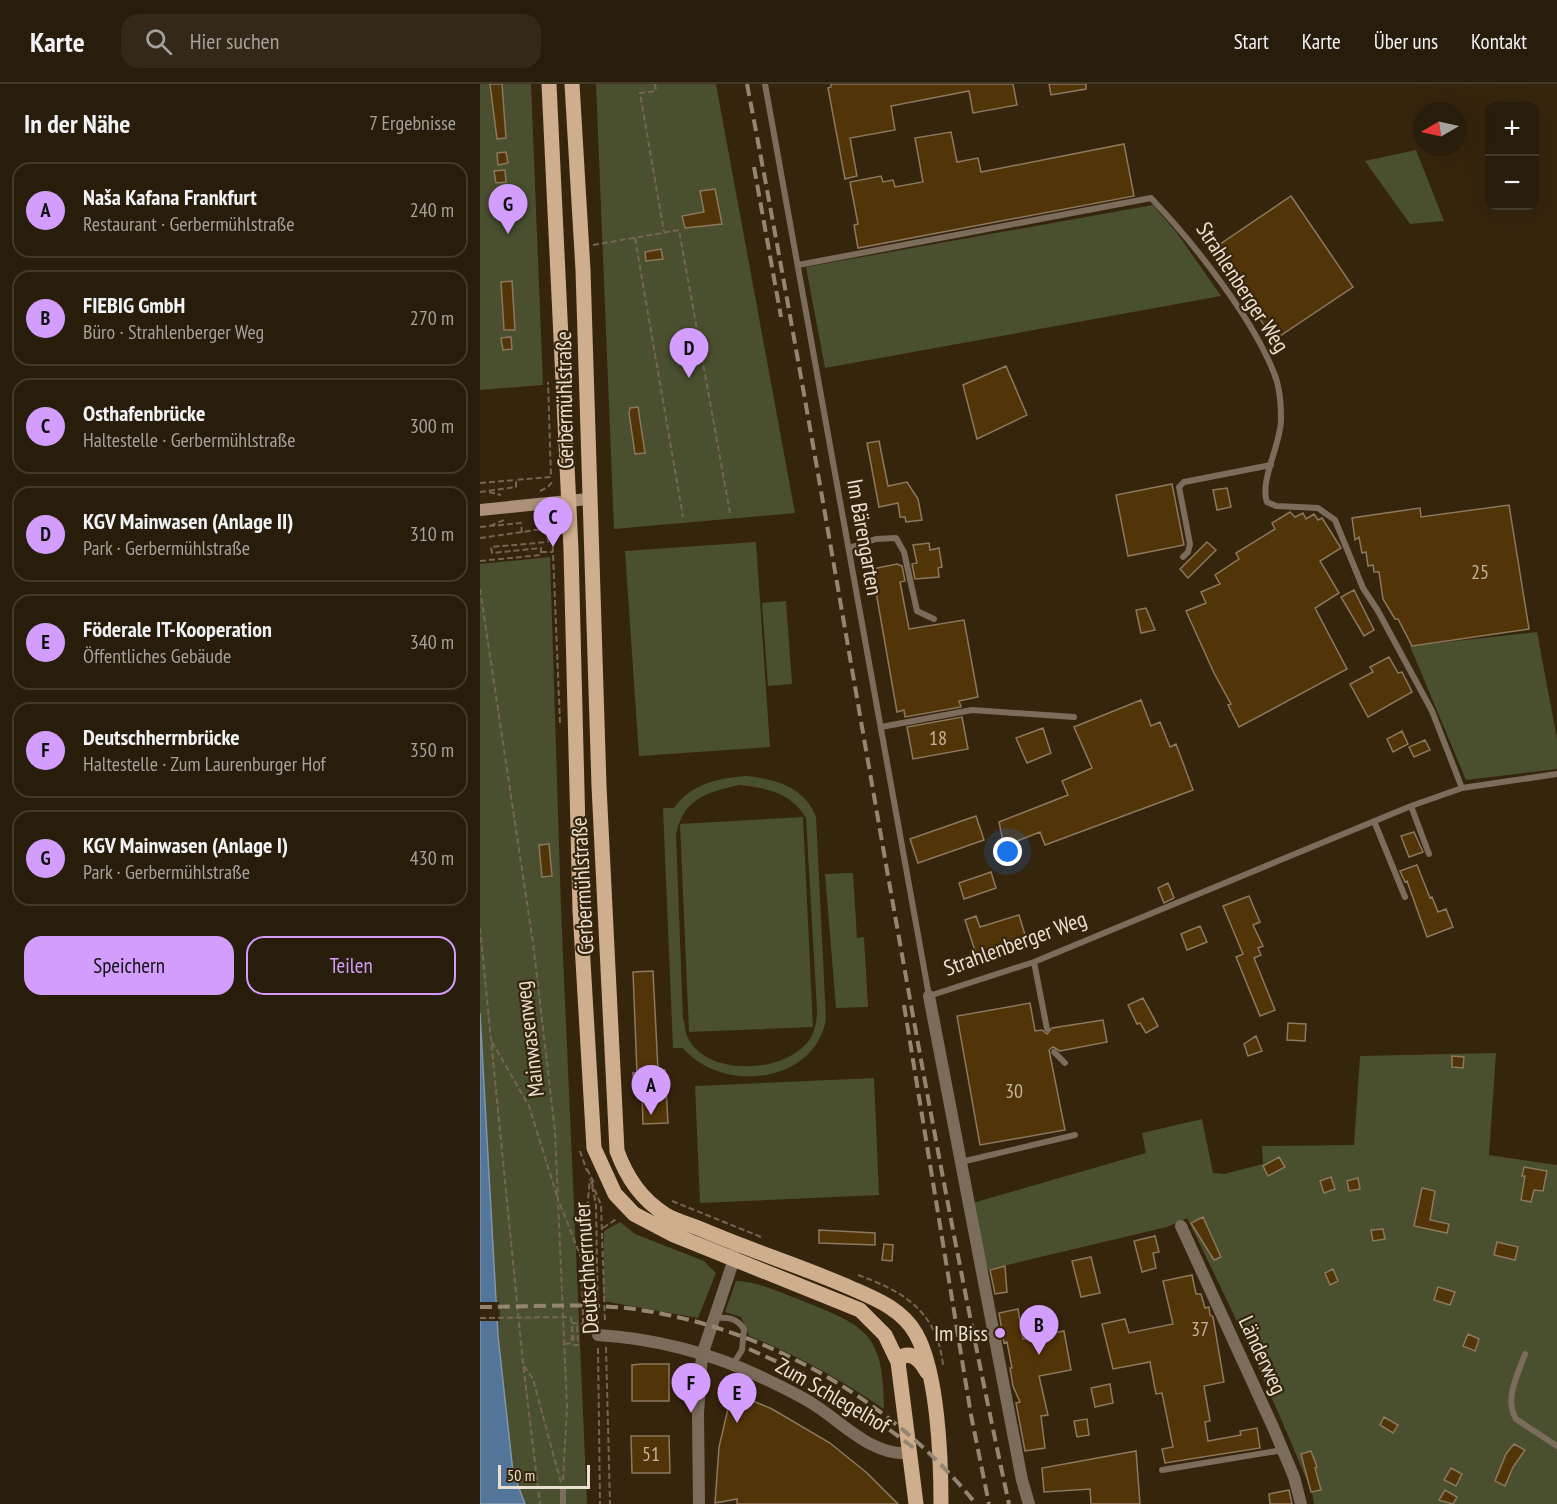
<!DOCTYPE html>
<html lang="de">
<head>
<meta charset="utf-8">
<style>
  body { margin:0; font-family:"PT Sans Narrow",sans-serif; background:#342918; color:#f1f3f6 }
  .controls { position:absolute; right:18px; top:18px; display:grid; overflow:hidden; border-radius:12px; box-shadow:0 6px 24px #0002 }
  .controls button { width:54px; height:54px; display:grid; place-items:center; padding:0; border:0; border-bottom:2px solid #443a2b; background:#281c0a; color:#f1f3f6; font:30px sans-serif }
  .compass { position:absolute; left:933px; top:18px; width:54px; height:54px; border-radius:50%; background:#281c0a; box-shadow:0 6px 24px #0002; rotate:261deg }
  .scale { position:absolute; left:18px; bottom:15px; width:92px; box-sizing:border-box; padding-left:6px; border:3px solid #ebdfd1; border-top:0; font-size:16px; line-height:21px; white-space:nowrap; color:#ebdfd1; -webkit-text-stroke:4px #36250d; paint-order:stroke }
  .you { position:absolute; left:528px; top:768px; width:21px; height:21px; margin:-15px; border:4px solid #fff; border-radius:50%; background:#1a73e8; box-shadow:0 0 0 9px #1a73e833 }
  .badge { display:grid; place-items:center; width:39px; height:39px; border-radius:50%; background:#d29dfd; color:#111; font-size:20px; font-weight:700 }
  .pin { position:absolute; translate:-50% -50px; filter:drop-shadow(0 2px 3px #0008) }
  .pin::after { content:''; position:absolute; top:32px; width:21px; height:18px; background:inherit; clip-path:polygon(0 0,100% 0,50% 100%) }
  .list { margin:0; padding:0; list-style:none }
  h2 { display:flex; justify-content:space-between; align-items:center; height:78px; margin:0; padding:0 24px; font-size:26px }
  h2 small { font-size:20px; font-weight:400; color:#a5a19c }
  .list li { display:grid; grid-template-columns:39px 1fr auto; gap:18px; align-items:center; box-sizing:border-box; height:96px; margin:0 12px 12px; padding:0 12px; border:2px solid #443a2b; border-radius:18px }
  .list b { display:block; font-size:22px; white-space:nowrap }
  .list p { margin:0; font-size:20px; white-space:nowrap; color:#a5a19c }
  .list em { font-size:20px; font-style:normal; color:#a5a19c }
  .actions { display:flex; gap:12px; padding:18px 24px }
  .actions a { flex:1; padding:14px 0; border:2px solid #d29dfd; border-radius:18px; text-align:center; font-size:21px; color:#d29dfd }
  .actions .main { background:#d29dfd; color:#111 }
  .icon { flex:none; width:33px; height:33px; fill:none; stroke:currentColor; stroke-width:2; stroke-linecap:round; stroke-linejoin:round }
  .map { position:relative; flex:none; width:1077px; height:1420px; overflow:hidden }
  header { display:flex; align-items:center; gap:36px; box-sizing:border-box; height:84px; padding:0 30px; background:#281c0a; border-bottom:2px solid #443a2b }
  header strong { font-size:28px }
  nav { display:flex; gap:33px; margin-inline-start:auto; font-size:21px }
  .search { width:420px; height:54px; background:#342918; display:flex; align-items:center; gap:15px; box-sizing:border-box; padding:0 21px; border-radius:18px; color:#a5a19c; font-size:22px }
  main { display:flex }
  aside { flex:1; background:#281c0a }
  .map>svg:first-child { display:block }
  .green { fill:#494f2f; fill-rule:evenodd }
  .water { fill:#54759a; stroke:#8195aa; stroke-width:1.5 }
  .pier { fill:#36250d }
  .building { fill:#513508; stroke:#8c785e; stroke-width:1.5 }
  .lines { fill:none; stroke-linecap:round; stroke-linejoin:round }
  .path { stroke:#756551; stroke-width:2; stroke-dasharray:6 3; stroke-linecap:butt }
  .lane { stroke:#7c6c5c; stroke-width:6 }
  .street { stroke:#7c6c5c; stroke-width:12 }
  .secondary { stroke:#ab9178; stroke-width:12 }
  .primary { stroke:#cfae8d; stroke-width:15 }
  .rail { stroke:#958673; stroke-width:4; stroke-dasharray:12 6; stroke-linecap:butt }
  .path-bridge { stroke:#756551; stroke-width:2; stroke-dasharray:6 3; stroke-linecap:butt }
  .poi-dot { fill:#d29dfd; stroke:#36250d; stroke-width:2 }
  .labels { text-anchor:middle; stroke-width:4.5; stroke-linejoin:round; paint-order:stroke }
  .number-label { font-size:20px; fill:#c4b49f }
  .street-label { font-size:22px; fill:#ebdfd1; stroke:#36250d }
  .poi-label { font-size:22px; fill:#ebdfd1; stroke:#36250d; text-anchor:end }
</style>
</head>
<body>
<header>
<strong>Karte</strong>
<div class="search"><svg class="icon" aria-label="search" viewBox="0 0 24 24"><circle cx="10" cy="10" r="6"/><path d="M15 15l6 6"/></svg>Hier suchen</div>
<nav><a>Start</a><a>Karte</a><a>Über uns</a><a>Kontakt</a></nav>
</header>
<main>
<aside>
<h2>In der Nähe<small>7 Ergebnisse</small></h2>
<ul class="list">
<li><span class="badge">A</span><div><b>Naša Kafana Frankfurt</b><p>Restaurant · Gerbermühlstraße</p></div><em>240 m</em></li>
<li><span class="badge">B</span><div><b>FIEBIG GmbH</b><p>Büro · Strahlenberger Weg</p></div><em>270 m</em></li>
<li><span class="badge">C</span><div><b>Osthafenbrücke</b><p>Haltestelle · Gerbermühlstraße</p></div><em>300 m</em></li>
<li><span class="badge">D</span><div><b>KGV Mainwasen (Anlage II)</b><p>Park · Gerbermühlstraße</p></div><em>310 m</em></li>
<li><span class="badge">E</span><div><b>Föderale IT-Kooperation</b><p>Öffentliches Gebäude</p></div><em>340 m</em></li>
<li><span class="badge">F</span><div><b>Deutschherrnbrücke</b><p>Haltestelle · Zum Laurenburger Hof</p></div><em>350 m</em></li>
<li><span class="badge">G</span><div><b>KGV Mainwasen (Anlage I)</b><p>Park · Gerbermühlstraße</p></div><em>430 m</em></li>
</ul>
<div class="actions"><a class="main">Speichern</a><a>Teilen</a></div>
</aside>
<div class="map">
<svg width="1077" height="1420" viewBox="0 0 1077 1420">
  <rect width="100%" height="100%" fill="#36250d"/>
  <!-- green -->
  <path class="green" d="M0 0H51L63 301 0 306Z
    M116 0H236L315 429 134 445Z
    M936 66 964 137 930 140 885 77Z
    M673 121 697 149 741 212 345 284 326 183Z
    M276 458 290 663 159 672 145 467Z
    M70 473 81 825 107 1420H45L33 1388 18 1252 0 929V480Z
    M306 517 312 600 288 602 282 519Z
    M1057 548 1077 655V685L986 696 930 562Z
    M266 692C295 695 325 703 336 733L346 935C335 1000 242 1010 203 964H193L183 724H194C211 700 238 694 266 692ZM260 701C287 704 312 709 326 734L337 926C337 934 336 942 333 949 316 989 231 995 209 956 205 950 205 941 203 934L196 751C203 715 226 708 260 701Z
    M323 733 333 943 209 948 200 740Z
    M373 789 377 854 384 853 388 923 356 924 345 790Z
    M1016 969 1009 1071 1077 1081V1420H834L832 1409C794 1315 752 1225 707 1134L687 1143 506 1186 493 1119 666 1069 662 1049 722 1035 733 1089 744 1090 783 1080 782 1062 874 1061 880 972Z
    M394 994 399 1111 220 1119 215 1002Z
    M140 1138 155 1150 224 1177 236 1189 218 1234 123 1217 124 1147Z
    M256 1197C277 1197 298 1208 318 1215 384 1242 404 1246 404 1325 361 1296 317 1271 269 1252L261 1233 245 1228Z"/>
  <!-- water -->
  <path class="water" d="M0 929 18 1252 33 1388 45 1420H0Z"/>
  <!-- pier -->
  <path class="pier" d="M0 1218H19L20 1237H0Z"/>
  <!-- building -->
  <path class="building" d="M10 0H22L26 54 17 55Z
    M351 0H533L537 21 493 29 489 7 411 22 415 46 370 54 377 92 365 95 348 4 351 3Z
    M569 0H606V5L571 11Z
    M471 48 477 78 498 74 501 88 644 60 654 112 378 164 374 141 378 140 370 98 401 92 403 98 413 96 415 103 443 98 435 54Z
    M26 68 28 79 18 81 17 69Z
    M25 86 26 98 16 99 14 87Z
    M235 105 242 140 205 144 202 132 224 128 220 107Z
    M811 112 873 203 794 256 733 165Z
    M181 165 183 175 166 177 165 168Z
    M32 197 35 246H24L21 198Z
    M31 253 32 265 23 266 21 254Z
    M526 282 547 331 497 355 483 301Z
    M158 323 165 369 155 370 149 329 150 324Z
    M399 357 408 402 427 398 438 415 442 436 426 438 425 433H420L418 419 399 423 387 359Z
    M692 400 704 461 648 472 636 411Z
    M747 404 751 423 737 426 733 406Z
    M1029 421 1049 545 932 562 918 535H915L903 515 899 488H894L893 481 888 482 886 468 882 469 879 453 875 456 872 434 940 424 941 433Z
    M810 428 815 433 823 429 826 435 834 430 838 436 842 434 861 464 840 477 859 509 835 524 867 585 759 643 748 621 751 620 734 589 706 527 726 519 721 508 740 500 735 491 759 475 756 469 795 445 792 439Z
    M727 458 736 466 708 494 700 485Z
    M449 459 450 466 459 464 462 483 458 484 459 493 435 495 432 480 437 479 433 461Z
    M417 480 422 482 425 497 420 498 429 545 484 536 498 613 479 617 481 623 425 633 424 626 417 628 392 485Z
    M874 506 894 546 884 552 861 513Z
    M666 524 675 546 661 549 656 526Z
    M909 573 918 589 922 588 932 608 888 633 870 600 893 588 890 583Z
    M661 616 671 642 680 638 690 663 696 660 713 706 565 761 560 748 524 762 519 738 588 711 582 697 612 684 594 643Z
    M482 633 488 665 433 675 427 643Z
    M563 644 571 669 547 679 536 654Z
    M922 647 928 660 913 668 907 655Z
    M945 656 950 666 934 673 929 663Z
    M496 732 504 756 438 779 430 755Z
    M934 748 943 768 929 773 921 752Z
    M69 760 72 792 62 793 59 761Z
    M937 781 950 814 952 813 958 828 966 825 973 843 947 853 927 797 925 798 920 787Z
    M511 788 516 804 484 815 479 799Z
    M688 799 694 814 684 819 678 804Z
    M769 812 780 838 773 841 783 862 778 864 781 871 774 874 795 926 780 932 756 873 763 870 743 822Z
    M539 831 546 854 509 865 512 875 499 879 485 836 496 832 500 843Z
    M720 842 727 858 707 866 701 850Z
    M173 887 178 986H185L188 1039 163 1040 162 1008H154L153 989H157L153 888Z
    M663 914 678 942 666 949 660 939 657 940 648 921Z
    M550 919 555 947 562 946 567 950 572 944 623 936 627 958 580 967 573 963 569 966 585 1046 500 1061 477 932Z
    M808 939 826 940 825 957 807 956Z
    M776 952 782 967 768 972 764 960Z
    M972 972 984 973 983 984 972 983Z
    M799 1073 805 1083 788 1092 783 1082Z
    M1044 1083 1067 1087 1063 1107 1054 1106 1051 1118 1041 1116 1045 1092H1042Z
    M851 1093 855 1105 844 1109 840 1097Z
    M878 1094 880 1105 869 1107 867 1097Z
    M942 1104 955 1107 950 1136 969 1140 967 1149 934 1142Z
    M723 1133 741 1173 734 1176 711 1139Z
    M903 1145 905 1155 893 1157 891 1146Z
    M339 1146 395 1149V1161L339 1159Z
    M675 1152 679 1168 673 1169 676 1184 662 1188 654 1157Z
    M1017 1158 1038 1163 1035 1176 1014 1171Z
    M404 1160 413 1161 412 1177 402 1176Z
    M611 1173 620 1209 601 1213 592 1177Z
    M525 1182 527 1208 515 1210 510 1186Z
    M853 1185 858 1197 850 1201 845 1189Z
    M712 1191 716 1210H721L725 1224 729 1223 730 1231 733 1233 744 1298 724 1302 730 1337 725 1338 728 1357 761 1351 760 1347 777 1344 780 1364 685 1379 682 1365 693 1363 682 1309 676 1310 670 1278 633 1285 622 1240 645 1235 649 1249 693 1240 683 1197Z
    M958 1203 975 1208 970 1221 954 1216Z
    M538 1225 543 1255 584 1247 591 1286 559 1292 568 1331 561 1332 565 1364 545 1367 536 1319 540 1318 533 1302 530 1284H532L527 1258 524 1259 519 1229Z
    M988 1250 999 1255 995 1267 983 1262Z
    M162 1280H189V1317H152V1281Z
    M630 1300 633 1319 615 1323 611 1304Z
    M252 1308 292 1325 350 1359 387 1389 418 1420H257V1415L235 1419 239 1363Z
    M904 1333 918 1341 913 1349 900 1341Z
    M607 1335 609 1351 597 1353 594 1337Z
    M151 1352H189L190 1389H152Z
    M1034 1360 1045 1366 1033 1383 1025 1402 1015 1397 1026 1370Z
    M656 1367 660 1420H611L610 1405 564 1408 562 1384Z
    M831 1367 837 1383 835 1384 841 1406 831 1408 821 1370Z
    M971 1384 982 1390 976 1402 964 1396Z
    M809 1406 812 1420H790L789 1410Z
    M965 1406 977 1413 973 1420 959 1416Z"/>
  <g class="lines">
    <!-- path -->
    <path class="path" d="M175 0 176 7 160 9 184 148
      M155 154 203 433
      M113 161 199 146 250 429
      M0 399 36 396
      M60 407 68 403 74 396
      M0 408 36 403V396L71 393 68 298
      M9 408 21 411
      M10 442 24 436
      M0 443 41 439 42 450
      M72 444 80 639
      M0 454 77 443
      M61 468H73
      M0 477 61 471V464L12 469 11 463 68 458 67 444
      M0 505 53 859 75 1047 87 1324 83 1396
      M0 844 43 1279 60 1420
      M12 958 49 1022 77 1112
      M100 1067 107 1087
      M107 1085 114 1099
      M111 1097 121 1121 125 1239
      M112 1102 116 1120 118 1240
      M192 1117 281 1153
      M80 1120 102 1176
      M123 1144 138 1134
      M378 1191C425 1208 457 1228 463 1281
      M91 1233 94 1261H98L97 1239
      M103 1240 102 1177 110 1095
      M85 1260 92 1259V1239L113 1241
      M126 1263 130 1420
      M118 1264 120 1420
      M44 1282 53 1295 81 1399"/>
    <!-- lane -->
    <path class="lane" d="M285 0 449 912 554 878 931 722 982 704 1077 690
      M318 181 671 114C713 158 772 233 794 289 800 303 801 319 801 334 802 358 779 397 787 418L796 422 838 424 855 436 883 504 898 527 952 627 982 704
      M369 464 396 455 416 454 424 468 437 527 454 535
      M703 473 708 468 710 460 699 403 704 398 791 381
      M401 643 492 626 594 633
      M931 722 949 770
      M894 737 925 813
      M554 878 567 945
      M574 968 585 979
      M481 1078 595 1051
      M233 1234C247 1233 256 1233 264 1245L262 1266 252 1282
      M1045 1270C1038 1290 1024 1315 1036 1335L1077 1362
      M682 1386 803 1366
      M83 1406V1420"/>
    <!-- street -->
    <path class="street" d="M449 912 542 1396 549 1420
      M701 1142 793 1343 814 1393 821 1420
      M118 1251C172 1254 232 1269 281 1293 298 1301 317 1310 333 1320 362 1338 392 1372 428 1369
      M219 1420 218 1329 222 1271 254 1175 253 1169"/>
    <!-- secondary -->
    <path class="secondary" d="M0 426 108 415"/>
    <!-- primary -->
    <path class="primary" d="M69 0 91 466 100 826 114 1064 135 1110 154 1130 194 1151 380 1226 405 1251 418 1278 436 1420
      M92 0 103 186 119 702 137 1067C147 1094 161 1115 186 1131 196 1137 211 1141 223 1146 272 1167 323 1183 371 1204 396 1215 422 1225 436 1250 458 1289 461 1375 461 1420
      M418 1278 423 1272C434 1268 442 1279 447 1288"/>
    <!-- rail -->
    <path class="rail" d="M267 0C358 473 427 950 529 1420
      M274 83 301 233
      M424 921 491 1331 509 1420
      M0 1223C48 1223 98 1219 146 1224 280 1240 412 1315 496 1420
      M269 1265 324 1290
      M395 1335 438 1367"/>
    <!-- path-bridge -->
    <path class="path-bridge" d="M0 1234 91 1233"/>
  </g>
  <!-- markers -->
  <circle class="poi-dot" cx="520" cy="1249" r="6"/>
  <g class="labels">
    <!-- number labels -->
    <g class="number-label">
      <text x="1000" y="495">25</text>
      <text x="458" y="661">18</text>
      <text x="534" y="1014">30</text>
      <text x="720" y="1252">37</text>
      <text x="171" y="1377">51</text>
    </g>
    <!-- street labels -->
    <g class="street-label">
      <text transform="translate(763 203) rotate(57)" y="8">Strahlenberger Weg</text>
      <text transform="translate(84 316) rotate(-91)" y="8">Gerbermühlstraße</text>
      <text transform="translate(385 453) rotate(80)" y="8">Im Bärengarten</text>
      <text transform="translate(102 802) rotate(-93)" y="8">Gerbermühlstraße</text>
      <text transform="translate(535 859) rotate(-20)" y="8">Strahlenberger Weg</text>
      <text transform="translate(49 955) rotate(-97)" y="8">Mainwasenweg</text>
      <text transform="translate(106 1184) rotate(-94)" y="8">Deutschherrnufer</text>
      <text transform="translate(783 1271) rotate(65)" y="8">Länderweg</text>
      <text transform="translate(353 1311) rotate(30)" y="8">Zum Schlegelhof</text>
    </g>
    <!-- poi labels -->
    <g class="poi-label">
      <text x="508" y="1257">Im Biss</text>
    </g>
  </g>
</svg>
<div class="controls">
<button>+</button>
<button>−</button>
</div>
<svg class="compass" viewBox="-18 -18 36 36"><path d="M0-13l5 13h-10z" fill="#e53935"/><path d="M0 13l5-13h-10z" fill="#a5a19c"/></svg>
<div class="scale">50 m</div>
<div class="you"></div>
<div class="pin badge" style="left:171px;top:1031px">A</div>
<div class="pin badge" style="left:559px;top:1271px">B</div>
<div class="pin badge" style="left:73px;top:463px">C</div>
<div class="pin badge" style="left:209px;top:294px">D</div>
<div class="pin badge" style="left:257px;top:1339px">E</div>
<div class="pin badge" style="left:211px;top:1329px">F</div>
<div class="pin badge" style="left:28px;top:150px">G</div>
</div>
</main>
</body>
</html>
